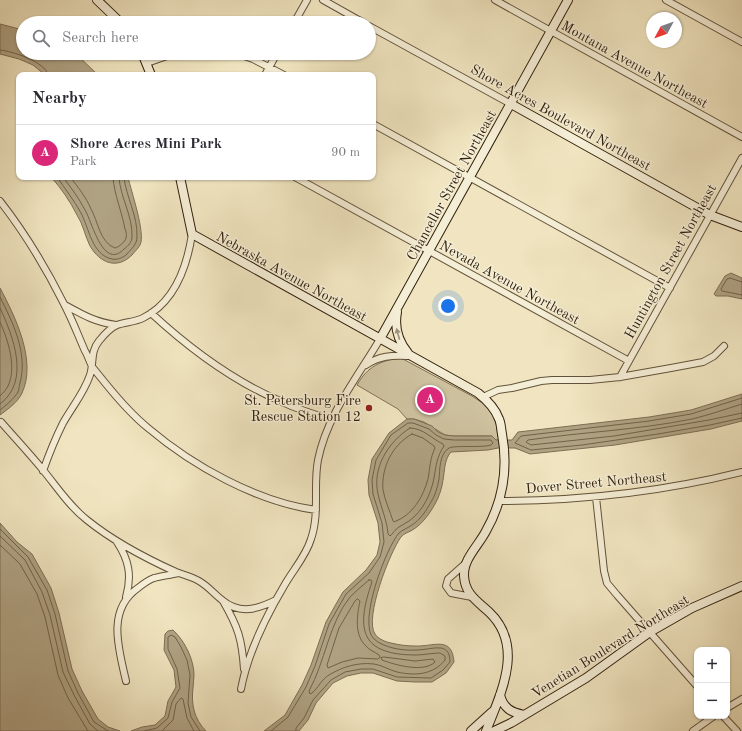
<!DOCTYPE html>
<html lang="en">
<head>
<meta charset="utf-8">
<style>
  body { margin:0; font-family:"Old Standard TT",serif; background:#f7f7f7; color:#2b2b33 }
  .controls { position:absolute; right:12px; bottom:12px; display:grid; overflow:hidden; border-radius:8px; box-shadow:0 1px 3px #0004 }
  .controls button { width:36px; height:36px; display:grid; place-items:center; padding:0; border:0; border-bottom:1px solid #e1e1e2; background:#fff; color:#2b2b33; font:20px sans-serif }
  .compass { position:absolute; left:646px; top:12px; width:36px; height:36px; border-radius:50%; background:#fff; box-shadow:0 1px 3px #0004; rotate:229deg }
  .you { position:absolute; left:448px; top:306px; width:14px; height:14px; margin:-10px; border:3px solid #fff; border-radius:50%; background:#1a73e8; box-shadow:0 0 0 6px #1a73e833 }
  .badge { display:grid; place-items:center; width:26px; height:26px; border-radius:50%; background:#db2777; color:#fff; font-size:13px; font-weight:700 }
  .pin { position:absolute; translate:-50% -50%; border:2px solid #fff; box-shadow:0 1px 4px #0006 }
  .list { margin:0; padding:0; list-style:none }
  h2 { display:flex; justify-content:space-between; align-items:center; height:52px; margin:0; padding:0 16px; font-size:17px }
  h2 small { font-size:13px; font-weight:400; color:#7c7c81 }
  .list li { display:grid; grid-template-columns:26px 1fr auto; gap:12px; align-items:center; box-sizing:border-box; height:56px; padding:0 16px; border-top:1px solid #e1e1e2 }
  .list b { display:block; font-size:15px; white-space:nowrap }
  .list p { margin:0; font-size:13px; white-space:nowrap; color:#7c7c81 }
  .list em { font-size:13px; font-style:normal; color:#7c7c81 }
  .icon { flex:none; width:22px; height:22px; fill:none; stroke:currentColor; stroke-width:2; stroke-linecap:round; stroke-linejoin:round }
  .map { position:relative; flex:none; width:742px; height:731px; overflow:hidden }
  .search { position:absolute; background:#fff; box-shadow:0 1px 3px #0004; left:16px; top:16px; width:360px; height:44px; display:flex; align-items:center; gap:10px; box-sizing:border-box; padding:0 14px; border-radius:22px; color:#7c7c81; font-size:15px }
  .panel { position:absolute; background:#fff; box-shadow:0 1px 3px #0004; left:16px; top:72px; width:360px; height:108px; border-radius:8px }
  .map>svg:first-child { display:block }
  .green { fill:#d0c4a2; stroke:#817258 }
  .water { fill:#afa283; stroke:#7d6e54 }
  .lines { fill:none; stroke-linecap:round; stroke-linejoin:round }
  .shore { stroke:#706248; stroke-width:1 }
  .street-casing { stroke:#62523a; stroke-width:8 }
  .secondary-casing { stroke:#32210d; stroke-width:10 }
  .street { stroke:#f5eed6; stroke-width:6 }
  .secondary { stroke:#f5eed6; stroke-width:8 }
  .oneway { fill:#9d927c }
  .poi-dot { fill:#8f2418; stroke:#f5eed6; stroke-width:1.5 }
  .labels { text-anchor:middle; stroke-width:3; stroke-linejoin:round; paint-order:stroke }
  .street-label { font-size:14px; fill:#32210d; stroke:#f5eed6 }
  .poi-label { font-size:14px; fill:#32210d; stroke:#f5eed6; text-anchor:end }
</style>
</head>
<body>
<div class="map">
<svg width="742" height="731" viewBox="0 0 742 731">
  <rect width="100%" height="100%" fill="#f0e5c0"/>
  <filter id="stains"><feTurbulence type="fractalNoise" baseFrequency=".005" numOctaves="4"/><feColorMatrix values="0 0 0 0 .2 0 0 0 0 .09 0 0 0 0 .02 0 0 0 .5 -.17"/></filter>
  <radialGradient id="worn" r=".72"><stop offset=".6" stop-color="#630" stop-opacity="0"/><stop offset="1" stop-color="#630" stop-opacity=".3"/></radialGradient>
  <!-- green -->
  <path class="green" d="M401 358 472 396 484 404 492 414 496 423 499 440H496L492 436H454L445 435 424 422 414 419H407L398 409 357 385C367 367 381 360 401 358Z"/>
  <!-- water -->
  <path class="water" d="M0 24 23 30V53H75L98 75H45L33 65 19 59 0 54Z
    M51 177H128C131 191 146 234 140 245 138 249 134 252 132 255 117 270 100 263 90 246 85 236 83 224 77 215 70 201 61 188 51 177Z
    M731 273 742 278V299L728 296H716L714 294 725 276Z
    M0 288C15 316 37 361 22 393 18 402 8 409 0 415Z
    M742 394V421L711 429 615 445 530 454 515 448H498L488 450 451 452C444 460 445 470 443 480 442 488 439 497 435 504 430 513 423 523 414 529 410 532 404 533 401 537 390 552 364 618 375 634 378 639 386 642 391 643 399 645 407 646 415 646 433 647 452 635 454 662L446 673 432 682H415L397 681 373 673H361L347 676 333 683 316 703 308 720 299 731H264L285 715 302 685 311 665 326 622 336 604 343 592 366 570 377 555 380 542 378 523 369 495 368 480 372 459 389 433 407 419H414L432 426 438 432 445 435 454 436H492L496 440H512L518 432 649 417 691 410Z
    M0 523 17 542 32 554 51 588 59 613 72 669 82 691 98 719 108 727 120 731H0Z
    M173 630C185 641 194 660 194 675 194 679 193 684 193 688 191 704 194 719 206 731H131L142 727 155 725 165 716 168 701 176 687 174 670 164 650 165 634 168 631Z"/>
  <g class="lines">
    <!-- shore -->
    <path class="shore" d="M0 50C12 51 46 62 48 75
      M57 177C65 189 74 200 81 213 89 228 92 255 112 259 117 260 122 258 126 255 131 249 137 245 137 237 138 216 126 197 124 177
      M63 177C71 188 79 198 85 210 92 221 103 271 124 249 128 246 132 242 132 237 133 216 120 197 119 177
      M70 177C78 187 86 197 91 209 98 221 100 243 115 248 119 247 125 242 126 238 127 235 126 231 125 229 122 212 114 194 113 177
      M742 282 730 278 727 279 721 289 722 291 742 295
      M0 297C13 323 28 353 20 383 19 386 19 390 18 392 14 399 6 405 0 410
      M0 308C13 336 31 381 0 404
      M0 322C8 340 17 367 8 386 6 390 3 393 0 396
      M742 398 691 414 649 421 521 436 515 443 531 450 582 445 658 434 710 425 742 418
      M742 404C726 409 709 415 692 419 638 430 582 432 528 440L526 442 531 445 614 436 709 420 742 413
      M410 428C423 428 432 439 443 444L444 446C437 456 436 466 434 478 431 494 423 511 409 521 406 523 402 525 399 527 395 529 393 534 390 536L388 534C387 520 381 508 378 494 372 468 388 442 410 428Z
      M412 434 423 438 434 446 435 448C430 458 430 468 428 479 423 497 413 515 394 522L393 521C390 511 385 501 383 490 381 468 392 445 412 434Z
      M0 529 28 557 47 590 55 614 68 671 78 693 94 722 108 731
      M0 536 25 560 42 592 50 615 63 672 74 695 90 724 98 731
      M0 545 20 564 37 594 45 617 58 675 68 698 88 731
      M369 580H371L372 582C356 628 359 655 416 655 424 655 432 653 440 653L445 656V660C433 675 415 676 397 672 389 670 382 665 374 664 358 662 342 667 329 675 322 679 318 688 312 693L310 694 309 691C325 662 329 623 350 597 356 591 363 585 369 580Z
      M358 599 360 601C357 615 354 635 366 646 369 650 375 652 379 655L380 657 378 659 358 658 342 662 328 668 327 665 339 628 355 601Z
      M384 657 415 661 433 659 435 662C424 673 395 665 382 660L381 658Z
      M144 731 157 728 168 718 172 702 180 688 177 669 168 649V637L171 635 175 637 181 647 187 660 190 675 188 703 191 717 200 731
      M162 731 173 720 176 704 181 698 183 699 187 718 194 731
      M271 731 288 717 306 687 315 666 329 624 346 594 369 573 380 557 384 542 382 523 373 494 372 480 376 460 391 435 408 423H413L429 429 436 435 444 439 454 440H491L493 443 491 445C482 448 455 445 449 448 439 454 440 470 439 479 438 486 435 496 431 502 426 511 420 520 412 525 408 528 402 530 399 533 386 548 357 624 374 639 384 648 403 651 417 650 425 650 434 647 441 648 448 649 450 655 450 662L443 670 431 678 397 677 373 669H361L345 672 331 680 313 700 304 718 296 728V731"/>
    <!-- street casing -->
    <g class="street-casing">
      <path id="street" d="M323 0 364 23
        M495 0 742 137
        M666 0 742 42
        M294 23 307 0
        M369 26 511 104
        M214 53 241 55 253 59 284 75
        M147 63 167 56 193 53
        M265 75 277 53
        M373 124 670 288
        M295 177 629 361
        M0 201C25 233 46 268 64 304 72 319 78 335 85 351 88 356 90 363 93 368 97 373 102 379 106 384 119 400 132 415 148 428 193 466 257 502 316 510
        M65 305C83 315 95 322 116 325
        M151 313C190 349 231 380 280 401 296 409 314 414 332 420
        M366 365C379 356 392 355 408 356
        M620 377 742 158
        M483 397 498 390 512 388 541 381 552 380H590L620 377 671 368 703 362 714 356 724 346
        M1 422C15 438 29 453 43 470 57 487 69 506 87 520 113 541 145 558 176 572 184 575 192 577 199 581 208 586 214 594 222 600 240 615 258 609 276 600
        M43 471C49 454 55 439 63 423 72 407 84 393 90 375 94 363 90 352 99 341 103 336 110 328 117 325 125 322 135 322 143 318 175 302 187 267 192 234
        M596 497 604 571 607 583 617 595 697 686
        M499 501C581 501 662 492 742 472
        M117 542C129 560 132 576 126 597
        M466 563 448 579 446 586 451 593 472 597
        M223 601C238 627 242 639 244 669
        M126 681C119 650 106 610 138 588 143 584 148 580 154 578 161 576 170 575 178 573
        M241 689C248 652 265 618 284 586 293 570 306 556 311 539 320 513 313 486 318 460 327 415 357 378 380 339
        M727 708 742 699
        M723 716 737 731
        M693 731 714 716"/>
    </g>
    <!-- secondary casing -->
    <g class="secondary-casing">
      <path id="secondary" d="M97 0 121 23
        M142 53 151 75
        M511 104 710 215 742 227
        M180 177 192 234 478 393C487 400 495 408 499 419 501 423 501 429 502 434 508 467 503 501 486 531 479 545 463 559 464 576 465 594 477 601 489 612 525 646 501 693 486 731
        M397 312C394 328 398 341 408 353
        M380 339 568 0
        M500 695C504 709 511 712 524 715
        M471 731 492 712
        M494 731 511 723 586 678 650 632 692 608 742 586"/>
    </g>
    <!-- street -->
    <use href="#street" class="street"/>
    <!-- secondary -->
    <use href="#secondary" class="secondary"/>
  </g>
  <!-- one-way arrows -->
  <defs><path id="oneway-solid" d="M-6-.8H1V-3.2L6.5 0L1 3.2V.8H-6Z"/></defs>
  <use class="oneway" href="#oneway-solid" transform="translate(398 334) rotate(-105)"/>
  <!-- markers -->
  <circle class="poi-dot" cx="369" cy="408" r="4"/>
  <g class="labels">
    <!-- street labels -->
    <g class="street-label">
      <text transform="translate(635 64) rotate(29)" y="5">Montana Avenue Northeast</text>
      <text transform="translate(561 117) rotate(29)" y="5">Shore Acres Boulevard Northeast</text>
      <text transform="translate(451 185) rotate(-61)" y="5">Chancellor Street Northeast</text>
      <text transform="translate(670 261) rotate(-61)" y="5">Huntington Street Northeast</text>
      <text transform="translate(292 276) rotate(29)" y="5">Nebraska Avenue Northeast</text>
      <text transform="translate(510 282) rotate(29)" y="5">Nevada Avenue Northeast</text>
      <text transform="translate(596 482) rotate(-5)" y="5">Dover Street Northeast</text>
      <text transform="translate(610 646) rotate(-32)" y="5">Venetian Boulevard Northeast</text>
    </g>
    <!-- poi labels -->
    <g class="poi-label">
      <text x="361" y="405">St. Petersburg Fire<tspan x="361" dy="16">Rescue Station 12</tspan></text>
    </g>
  </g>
  <rect width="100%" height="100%" filter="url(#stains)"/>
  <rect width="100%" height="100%" fill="url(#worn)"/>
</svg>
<div class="controls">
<button>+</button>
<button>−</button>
</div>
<svg class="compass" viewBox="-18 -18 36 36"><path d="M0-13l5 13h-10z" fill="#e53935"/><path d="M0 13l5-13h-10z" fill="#7c7c81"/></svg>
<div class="you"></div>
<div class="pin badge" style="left:430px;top:400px">A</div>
<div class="search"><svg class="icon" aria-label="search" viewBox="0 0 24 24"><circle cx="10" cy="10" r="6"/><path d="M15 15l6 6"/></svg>Search here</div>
<section class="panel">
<h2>Nearby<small></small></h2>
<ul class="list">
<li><span class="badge">A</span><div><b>Shore Acres Mini Park</b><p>Park</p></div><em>90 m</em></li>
</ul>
</section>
</div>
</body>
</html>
